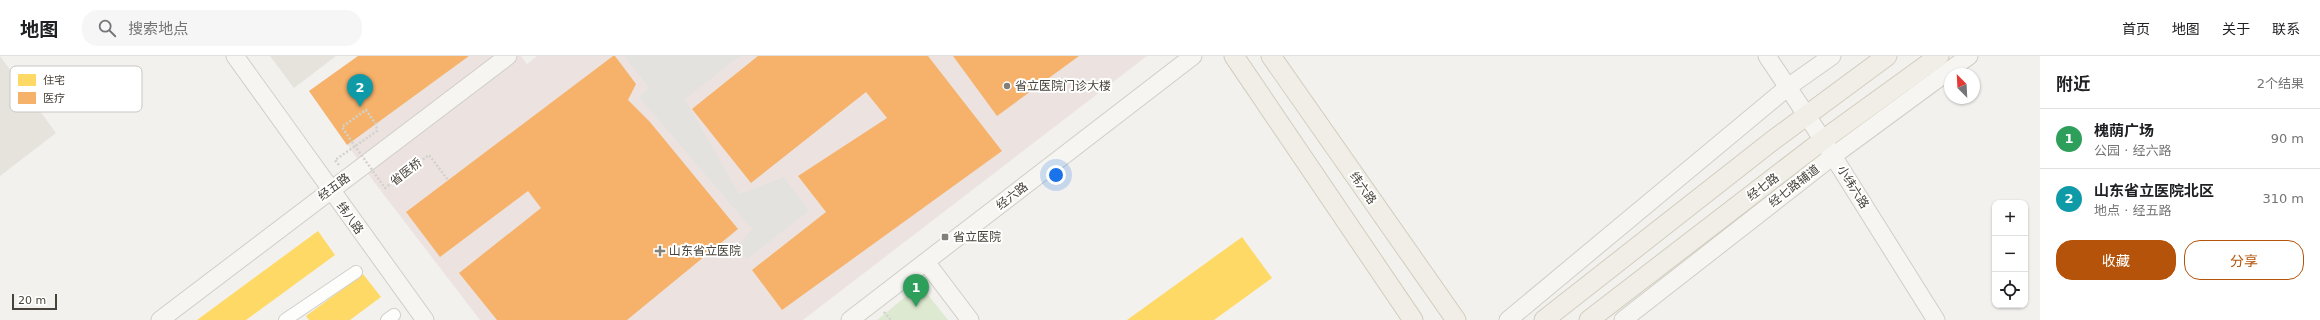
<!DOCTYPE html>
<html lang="zh">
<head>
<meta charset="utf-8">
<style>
  body { margin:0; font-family:"DejaVu Sans","Noto Sans SC",sans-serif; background:#f6f6f6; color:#202124 }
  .controls { position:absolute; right:12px; bottom:12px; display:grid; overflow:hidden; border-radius:8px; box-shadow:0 1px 3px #0004 }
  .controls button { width:36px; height:36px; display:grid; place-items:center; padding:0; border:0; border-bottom:1px solid #e0e0e0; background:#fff; color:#202124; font:20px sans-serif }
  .compass { position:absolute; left:1944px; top:12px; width:36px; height:36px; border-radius:50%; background:#fff; box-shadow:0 1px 3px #0004; rotate:336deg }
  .scale { position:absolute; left:12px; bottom:10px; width:45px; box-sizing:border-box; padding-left:4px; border:2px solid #47433a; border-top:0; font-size:11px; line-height:14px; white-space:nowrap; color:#47433a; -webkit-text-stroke:3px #fff; paint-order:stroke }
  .you { position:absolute; left:1056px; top:119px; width:14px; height:14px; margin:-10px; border:3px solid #fff; border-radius:50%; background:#1a73e8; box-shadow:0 0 0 6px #1a73e833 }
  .badge { display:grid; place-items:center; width:26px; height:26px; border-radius:50%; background:#b45309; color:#fff; font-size:13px; font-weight:700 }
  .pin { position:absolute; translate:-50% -33px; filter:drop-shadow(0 1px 2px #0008) }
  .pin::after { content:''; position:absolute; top:21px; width:14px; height:12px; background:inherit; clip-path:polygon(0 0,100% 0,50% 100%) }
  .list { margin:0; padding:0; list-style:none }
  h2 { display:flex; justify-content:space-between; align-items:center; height:52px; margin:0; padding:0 16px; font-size:17px }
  h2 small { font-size:13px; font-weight:400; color:#757577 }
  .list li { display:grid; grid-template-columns:26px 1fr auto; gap:12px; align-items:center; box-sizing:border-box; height:60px; padding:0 16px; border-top:1px solid #e0e0e0 }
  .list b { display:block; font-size:15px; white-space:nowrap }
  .list p { margin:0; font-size:13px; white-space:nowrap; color:#757577 }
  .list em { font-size:13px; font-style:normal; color:#757577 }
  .actions { display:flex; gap:8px; padding:12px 16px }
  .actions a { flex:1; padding:9px 0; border:1px solid #b45309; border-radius:16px; text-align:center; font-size:14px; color:#b45309 }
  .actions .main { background:#b45309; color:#fff }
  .icon { flex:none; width:22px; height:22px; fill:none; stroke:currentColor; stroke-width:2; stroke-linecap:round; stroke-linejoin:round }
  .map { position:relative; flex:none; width:2040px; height:264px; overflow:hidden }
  header { display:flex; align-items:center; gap:24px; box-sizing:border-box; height:56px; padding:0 20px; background:#fff; border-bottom:1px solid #e0e0e0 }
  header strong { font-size:19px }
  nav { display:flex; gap:22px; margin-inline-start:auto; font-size:14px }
  .search { width:280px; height:36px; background:#f6f6f6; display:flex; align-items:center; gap:10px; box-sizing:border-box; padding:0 14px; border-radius:16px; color:#757577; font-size:15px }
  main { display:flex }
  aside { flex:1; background:#fff }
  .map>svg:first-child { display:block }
  .residential { fill:#e5e3dc }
  .medical { fill:#ece3e0 }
  .green { fill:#dee9d1 }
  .parking { fill:#e3e2df }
  .homes { fill:#ffd966 }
  .health { fill:#f6b26b }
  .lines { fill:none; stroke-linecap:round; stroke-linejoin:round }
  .street-casing { stroke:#d0cfcb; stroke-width:14 }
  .secondary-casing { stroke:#d0cec6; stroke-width:19 }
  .primary-casing { stroke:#d2cdbe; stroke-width:21 }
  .path { stroke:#d2d1cc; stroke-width:2.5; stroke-dasharray:2 2; stroke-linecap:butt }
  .street { stroke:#fdfdfc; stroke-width:12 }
  .secondary { stroke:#f7f5f1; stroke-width:17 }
  .primary { stroke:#f0eee6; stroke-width:19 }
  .path-bridge { stroke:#d2d1cc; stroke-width:2.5; stroke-dasharray:2 2; stroke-linecap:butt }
  .poi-dot { fill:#838079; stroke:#fff; stroke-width:1.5 }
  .labels { text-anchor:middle; stroke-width:4; stroke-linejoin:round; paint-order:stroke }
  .poi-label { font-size:12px; fill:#47433a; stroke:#fff; text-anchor:start }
  .street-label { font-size:12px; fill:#47433a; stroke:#fff }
  .key { fill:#fff; stroke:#c8c7c4; stroke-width:1 }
  .key-label { font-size:11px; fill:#47433a }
</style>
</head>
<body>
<header>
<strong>地图</strong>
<div class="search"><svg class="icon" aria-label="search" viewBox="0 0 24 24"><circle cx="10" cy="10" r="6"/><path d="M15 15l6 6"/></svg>搜索地点</div>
<nav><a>首页</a><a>地图</a><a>关于</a><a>联系</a></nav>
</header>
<main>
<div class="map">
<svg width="2040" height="264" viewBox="0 0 2040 264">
  <rect width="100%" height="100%" fill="#f2f1ee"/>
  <!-- residential -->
  <path class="residential" d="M0 0 56 77 0 120Z
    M270 0H336L294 32Z"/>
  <!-- medical -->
  <path class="medical" d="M359 0H521L527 8 537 0H1147L803 264H480L374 126 309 35Z"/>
  <!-- green -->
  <path class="green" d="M924 234 948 264H877L909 238Z"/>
  <!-- parking -->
  <path class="parking" d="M624 0H740L685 43 739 138 784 121 809 155 747 203 735 193 752 173 639 41 649 32Z"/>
  <!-- homes -->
  <path class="homes" d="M318 175 335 199 246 264H197Z
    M1242 181 1272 222 1214 264H1127Z
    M363 218 381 241 350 264H309L306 260Z"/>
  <!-- health -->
  <path class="health" d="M358 0H469L347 89 309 35Z
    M613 0H615L636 28 628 44 650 66 738 173 627 264H497L459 217 541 152 528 135 440 201 406 156Z
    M758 0H928L1002 95 782 254 752 214 826 156 798 120 887 62 866 36 751 127 692 53Z
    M953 0H1079L997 60Z"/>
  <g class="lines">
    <!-- street casing -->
    <g class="street-casing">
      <path id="street" d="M285 264 356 216
        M387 264 394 259"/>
    </g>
    <!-- secondary casing -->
    <g class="secondary-casing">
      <path id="secondary" d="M235 0 425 264
        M1767 0 1823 84 1936 264
        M926 206 970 264
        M160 264 508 0
        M850 264 1193 0
        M1508 264 1788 31 1832 0
        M1623 264 1833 100 1969 0"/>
    </g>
    <!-- primary casing -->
    <g class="primary-casing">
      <path id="primary" d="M1234 0 1413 264
        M1271 0 1456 264
        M1544 264 1772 85 1887 0
        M1589 264 1823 84 1939 0"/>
    </g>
    <!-- path -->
    <path class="path" d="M339 109 335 104 377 75 376 68 366 54 342 71 352 86
      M884 256 891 264"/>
    <!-- street -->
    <use href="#street" class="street"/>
    <!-- secondary -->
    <use href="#secondary" class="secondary"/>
    <!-- primary -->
    <use href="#primary" class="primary"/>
    <!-- path-bridge -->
    <path class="path-bridge" d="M352 86 385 132 429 99 448 124"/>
  </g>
  <!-- markers -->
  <g class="poi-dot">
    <circle cx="1007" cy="30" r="4"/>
    <rect x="941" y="177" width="8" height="8" rx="2"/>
    <path d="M658 189h4v4h4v4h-4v4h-4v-4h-4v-4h4z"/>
  </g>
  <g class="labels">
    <!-- poi labels -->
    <g class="poi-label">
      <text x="1015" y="34">省立医院门诊大楼</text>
      <text x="953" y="185">省立医院</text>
      <text x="669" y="199">山东省立医院</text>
    </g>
    <!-- street labels -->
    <g class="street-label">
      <text transform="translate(406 116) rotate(-38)" y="4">省医桥</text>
      <text transform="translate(1794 130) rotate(-38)" y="4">经七路辅道</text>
      <text transform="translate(334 131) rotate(-37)" y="4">经五路</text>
      <text transform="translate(1763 131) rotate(-37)" y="4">经七路</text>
      <text transform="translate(1853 131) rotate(58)" y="4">小纬六路</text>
      <text transform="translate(1363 132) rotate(55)" y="4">纬六路</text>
      <text transform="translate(1012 140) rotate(-38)" y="4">经六路</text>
      <text transform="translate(350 162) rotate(54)" y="4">纬八路</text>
    </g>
  </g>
  <!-- legend -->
  <rect x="10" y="10" width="132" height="46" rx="6" class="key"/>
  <rect x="18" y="18" width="18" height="12" fill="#ffd966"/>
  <rect x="18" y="36" width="18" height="12" fill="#f6b26b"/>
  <g class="key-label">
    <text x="43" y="28">住宅</text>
    <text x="43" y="46">医疗</text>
  </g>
</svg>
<div class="controls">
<button>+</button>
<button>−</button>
<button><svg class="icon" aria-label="locate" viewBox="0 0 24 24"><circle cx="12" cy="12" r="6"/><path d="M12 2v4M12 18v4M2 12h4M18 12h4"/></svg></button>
</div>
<svg class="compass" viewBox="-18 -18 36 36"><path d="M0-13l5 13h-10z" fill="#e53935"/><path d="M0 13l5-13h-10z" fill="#757577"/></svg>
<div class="scale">20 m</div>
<div class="you"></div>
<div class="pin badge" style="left:916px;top:251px;background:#2e9e5b">1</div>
<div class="pin badge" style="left:360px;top:51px;background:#0f9aa8">2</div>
</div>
<aside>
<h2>附近<small>2个结果</small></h2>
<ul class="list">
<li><span class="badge" style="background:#2e9e5b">1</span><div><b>槐荫广场</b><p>公园 · 经六路</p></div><em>90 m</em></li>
<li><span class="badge" style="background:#0f9aa8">2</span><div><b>山东省立医院北区</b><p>地点 · 经五路</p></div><em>310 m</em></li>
</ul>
<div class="actions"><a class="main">收藏</a><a>分享</a></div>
</aside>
</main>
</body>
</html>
